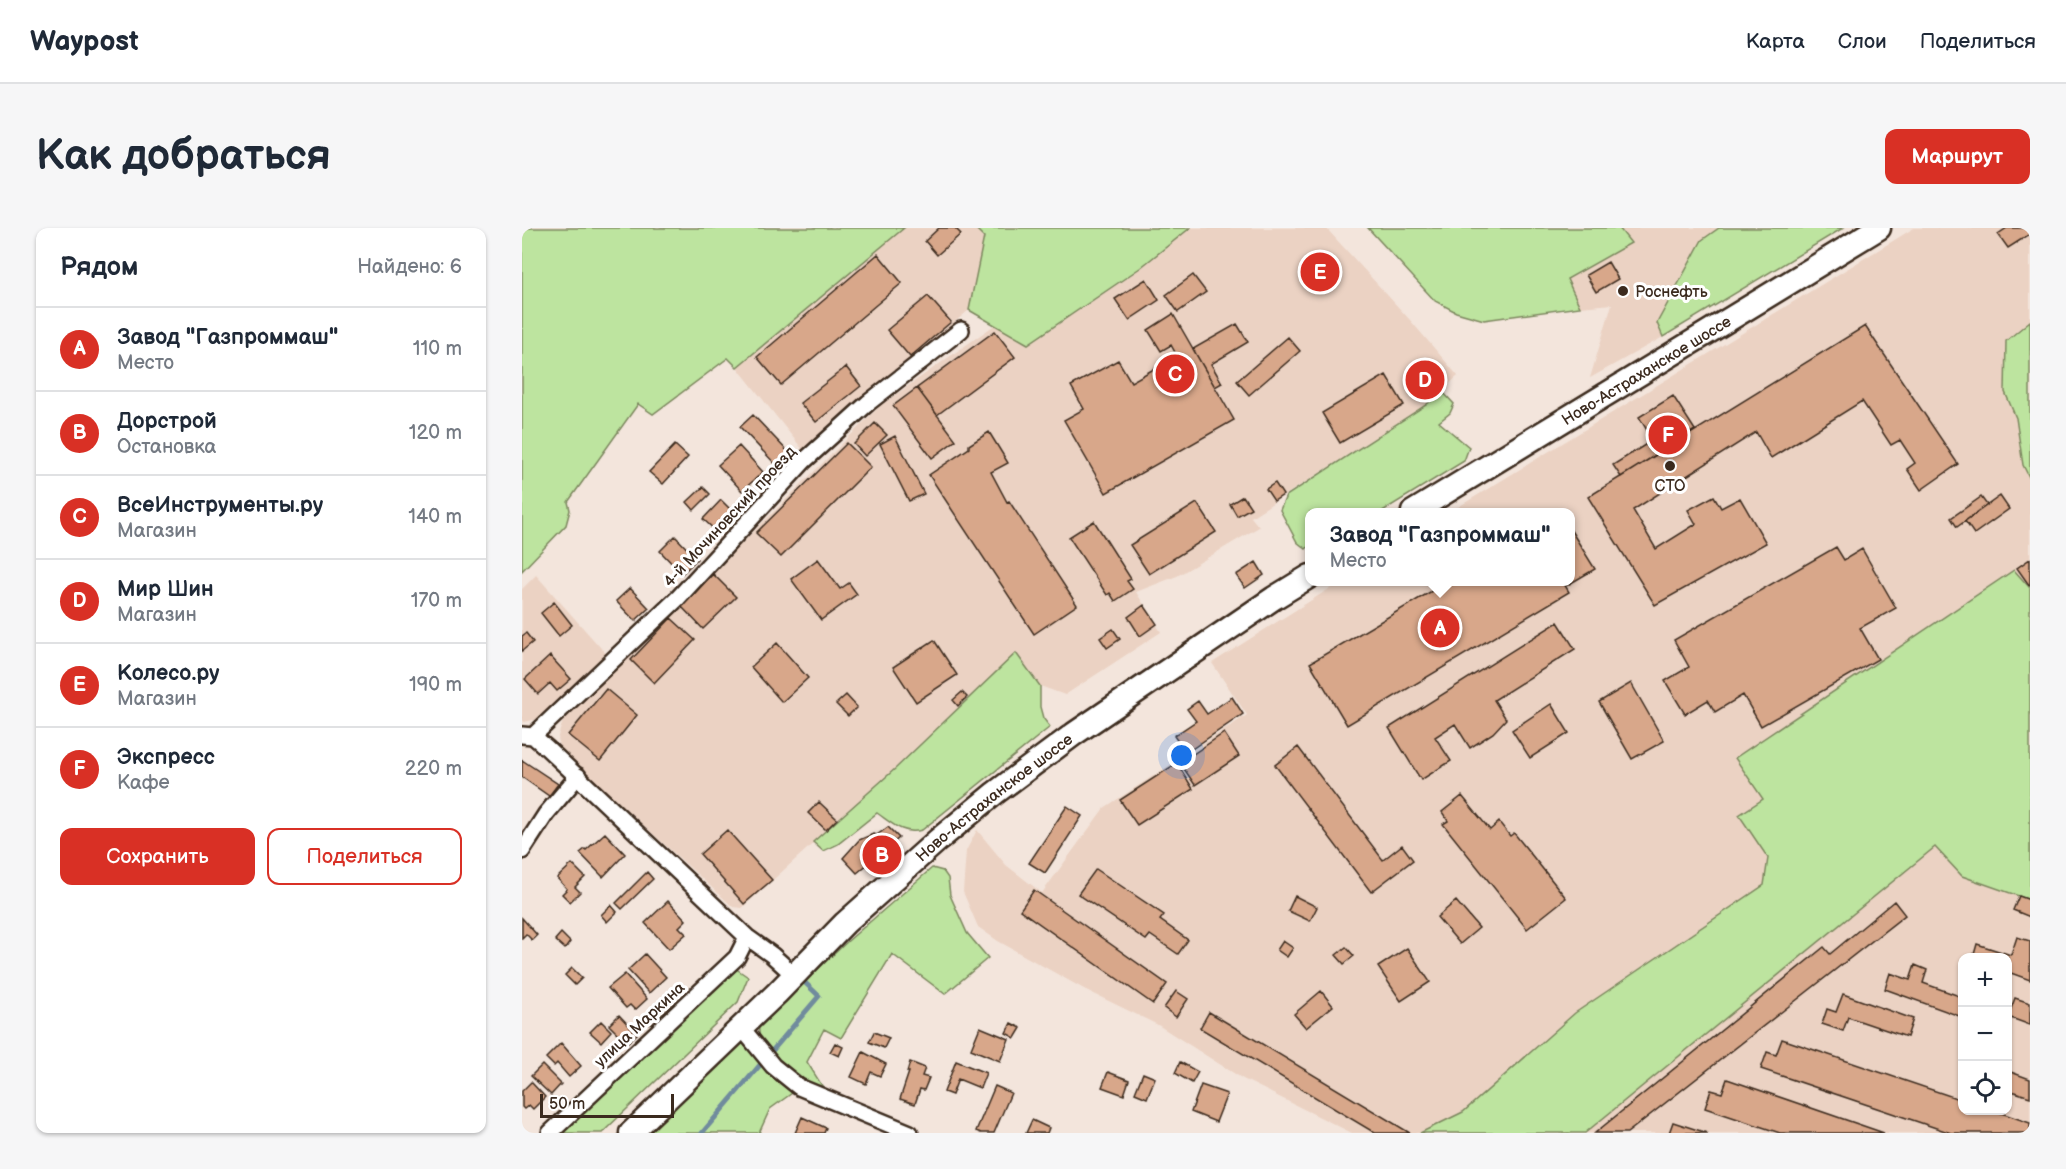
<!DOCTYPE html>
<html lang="ru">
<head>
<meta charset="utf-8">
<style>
  body { margin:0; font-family:"Balsamiq Sans",sans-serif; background:#f6f6f7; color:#1f2937 }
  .controls { position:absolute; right:18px; bottom:18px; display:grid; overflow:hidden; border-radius:12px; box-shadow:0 2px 4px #0004 }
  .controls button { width:54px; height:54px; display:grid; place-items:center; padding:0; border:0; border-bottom:2px solid #e0e1e3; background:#fff; color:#1f2937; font:30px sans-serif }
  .scale { position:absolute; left:18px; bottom:15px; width:134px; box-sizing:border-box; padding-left:6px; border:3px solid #3b2a1e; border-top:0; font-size:16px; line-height:21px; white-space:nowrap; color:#3b2a1e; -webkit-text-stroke:4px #fff; paint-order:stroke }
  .you { position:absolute; left:660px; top:528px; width:21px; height:21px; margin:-15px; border:4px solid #fff; border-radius:50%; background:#1a73e8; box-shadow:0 0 0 9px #1a73e833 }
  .badge { display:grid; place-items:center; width:39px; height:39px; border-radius:50%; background:#d93025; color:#fff; font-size:20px; font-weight:700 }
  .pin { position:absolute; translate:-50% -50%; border:3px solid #fff; box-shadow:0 2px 6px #0006 }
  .popup { position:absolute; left:783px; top:280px; width:270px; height:78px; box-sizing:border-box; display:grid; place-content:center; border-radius:12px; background:#fff; filter:drop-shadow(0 2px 4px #0005); font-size:20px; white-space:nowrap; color:#747a83 }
  .popup b { font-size:22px; color:#1f2937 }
  .popup::after { content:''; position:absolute; left:50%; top:100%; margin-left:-12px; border:12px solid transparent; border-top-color:#fff }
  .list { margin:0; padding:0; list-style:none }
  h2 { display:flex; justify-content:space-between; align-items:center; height:78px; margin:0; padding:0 24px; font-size:26px }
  h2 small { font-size:20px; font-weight:400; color:#747a83 }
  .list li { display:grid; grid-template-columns:39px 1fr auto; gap:18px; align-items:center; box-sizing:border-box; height:84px; padding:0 24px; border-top:2px solid #e0e1e3 }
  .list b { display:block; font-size:22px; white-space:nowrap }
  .list p { margin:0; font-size:20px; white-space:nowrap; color:#747a83 }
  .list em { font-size:20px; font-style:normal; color:#747a83 }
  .actions { display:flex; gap:12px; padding:18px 24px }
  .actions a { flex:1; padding:14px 0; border:2px solid #d93025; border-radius:12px; text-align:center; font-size:21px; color:#d93025 }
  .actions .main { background:#d93025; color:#fff }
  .icon { flex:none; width:33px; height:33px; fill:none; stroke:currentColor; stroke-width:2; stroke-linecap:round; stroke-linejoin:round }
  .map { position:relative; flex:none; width:1508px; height:905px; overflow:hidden; border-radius:12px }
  header { display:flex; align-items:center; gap:36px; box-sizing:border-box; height:84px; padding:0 30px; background:#fff; border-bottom:2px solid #e0e1e3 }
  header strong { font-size:28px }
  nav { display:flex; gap:33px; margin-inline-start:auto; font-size:21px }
  .intro { display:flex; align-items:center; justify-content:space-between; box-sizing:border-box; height:144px; padding:0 36px }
  h1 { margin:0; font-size:42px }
  .button { padding:15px 27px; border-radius:12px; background:#d93025; color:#fff; font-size:21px; font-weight:700 }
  main { display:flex; gap:36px; padding:0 36px }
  aside { flex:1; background:#fff; border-radius:12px; box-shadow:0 2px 4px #0004 }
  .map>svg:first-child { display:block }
  .built { fill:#ebd2c3; fill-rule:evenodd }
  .green { fill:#bde49f; stroke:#7c875e; stroke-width:1.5 }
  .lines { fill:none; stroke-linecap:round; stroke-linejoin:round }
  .stream { stroke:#708b9d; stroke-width:5 }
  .building { fill:#d8a78a; stroke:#3b2a1e; stroke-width:1.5 }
  .minor-casing { stroke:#3b2a1e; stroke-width:20 }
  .primary-casing { stroke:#3b2a1e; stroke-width:27 }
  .minor { stroke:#fff; stroke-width:15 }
  .primary { stroke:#fff; stroke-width:22 }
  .poi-dot { fill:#3b2a1e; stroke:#fff; stroke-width:2 }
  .labels { text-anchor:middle; stroke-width:6; stroke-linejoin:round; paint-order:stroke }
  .poi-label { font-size:16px; fill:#3b2a1e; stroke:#fff; text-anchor:start }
  .street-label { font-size:16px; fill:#3b2a1e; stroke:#fff }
</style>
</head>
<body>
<header>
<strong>Waypost</strong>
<nav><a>Карта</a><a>Слои</a><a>Поделиться</a></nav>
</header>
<div class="intro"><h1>Как добраться</h1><a class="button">Маршрут</a></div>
<main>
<aside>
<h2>Рядом<small>Найдено: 6</small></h2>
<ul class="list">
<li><span class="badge">A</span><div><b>Завод &quot;Газпроммаш&quot;</b><p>Место</p></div><em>110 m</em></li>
<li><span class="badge">B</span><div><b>Дорстрой</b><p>Остановка</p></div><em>120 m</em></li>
<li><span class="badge">C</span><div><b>ВсеИнструменты.ру</b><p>Магазин</p></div><em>140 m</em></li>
<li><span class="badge">D</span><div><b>Мир Шин</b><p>Магазин</p></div><em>170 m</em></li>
<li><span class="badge">E</span><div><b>Колесо.ру</b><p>Магазин</p></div><em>190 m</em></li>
<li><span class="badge">F</span><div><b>Экспресс</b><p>Кафе</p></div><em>220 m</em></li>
</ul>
<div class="actions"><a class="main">Сохранить</a><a>Поделиться</a></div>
</aside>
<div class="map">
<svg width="1508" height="905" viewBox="0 0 1508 905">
  <rect width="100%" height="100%" fill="#f3e5dc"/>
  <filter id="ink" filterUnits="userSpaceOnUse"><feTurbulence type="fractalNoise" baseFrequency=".0167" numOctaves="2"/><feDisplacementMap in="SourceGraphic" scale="12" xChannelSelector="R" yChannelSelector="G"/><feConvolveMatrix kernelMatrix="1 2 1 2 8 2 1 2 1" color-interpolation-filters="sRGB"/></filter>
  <g filter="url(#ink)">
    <!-- built -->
    <path class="built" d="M382 0H453L463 9 447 82 281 222 215 139Z
      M668 0H804L888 92 936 148 904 177 729 289 737 299 655 348 614 364 639 404 543 467 518 458 494 426 374 540 220 680 211 679 37 520 36 508 41 493 359 177 474 96 507 116 618 40Z
      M1097 0H1197L1180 13 1136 95 1141 109 1068 150 1090 76 1058 79 1044 51 1109 15Z
      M1392 0H1508V93L1484 113 1483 164 1494 190 1501 237 1508 251V360L1492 342 1214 529 1241 571 1217 587 1247 630 1242 657 1053 785 941 884 898 905H830L721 851 636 797 562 761 476 713 456 699 441 664 444 623 455 602 484 637 520 665 582 580 725 487 690 435 818 354H1048V284H928Z
      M14 347 86 428 26 489 2 494 0 490V361Z
      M1413 619 1440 648 1508 672V905H1063ZM1440 730H1486V882H1440Z"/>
    <!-- green -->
    <path class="green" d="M0 0H382L215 139 206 130 131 186 116 176 46 274 48 282 44 297 0 343Z
      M453 0H668L618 40 506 116 447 82 462 9Z
      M846 0H1097L1109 15 1045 51 1058 79 962 92 934 84 913 73Z
      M1197 0H1321L1141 109 1135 95 1180 12Z
      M1508 93V251L1501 237 1494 190 1483 164 1484 113Z
      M920 163 932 176 928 185 917 194 947 219 942 233 859 284H788L787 318 784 321 775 314 758 282 764 268 904 177Z
      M1492 342 1508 360V672L1440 648 1413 619 1063 905H898L941 884 1053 785 1242 657 1246 630 1217 587 1241 571 1213 530Z
      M494 425 518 458V479L521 490 528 499 400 602C381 607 371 596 355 585L316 616 301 623 291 614 374 540Z
      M410 640 421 643 426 650 428 667 445 705 466 730 423 766 370 726 319 810 302 801 285 834 304 864C281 854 232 826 237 796L327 712Z
      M213 740 226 749 216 774 80 905H37Z
      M222 816 228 818 273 863 248 881 237 905H125L214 817Z"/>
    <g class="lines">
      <!-- stream -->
      <path class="stream" d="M180 905 297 768 277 749"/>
    </g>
    <!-- building -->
    <path class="building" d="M417 0H433L439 6 415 27 403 13Z
      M1485 0H1508V6L1486 20 1476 6Z
      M356 26 380 55 259 157 235 129Z
      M1086 34 1096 51 1074 64 1064 47Z
      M671 47 684 64 656 84 644 67Z
      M624 51 637 72 607 92 593 71Z
      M406 68 429 94 388 129 365 102Z
      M651 86 712 192 584 265 542 192 562 181 549 158 596 132 609 154 655 128 649 117 639 123 626 102Z
      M715 96 726 114 689 136 700 155 693 159 671 121Z
      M1343 98 1436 236 1399 262 1385 241 1393 235 1378 212 1369 217 1340 173 1249 230 1234 204 1111 282 1134 321 1174 296 1166 282 1192 268 1199 280 1218 270 1244 315 1133 377 1066 269Z
      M473 103 493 129 415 187 395 160Z
      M766 109 778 123 727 167 715 153Z
      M324 139 339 158 294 194 278 175Z
      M864 147 882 177 818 215 800 185Z
      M395 160 434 212 410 230 371 178Z
      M1151 168 1173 202 1099 249 1091 237 1131 212 1117 189Z
      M231 187 270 228 258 241 218 199Z
      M353 195 365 207 343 228 332 216Z
      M467 204 486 235 469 244 485 274 487 273 555 377 512 406 407 247 447 220V217Z
      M373 208 402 266 387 273 358 216Z
      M325 215 349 239 259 329 234 305Z
      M153 217 166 229 141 256 127 244Z
      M217 218 241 244 220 263 196 237Z
      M753 255 761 267 752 273 744 261Z
      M181 259 188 266 172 282 165 274Z
      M721 268 729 280 715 288 708 276Z
      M1478 268 1487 281 1452 306 1443 293Z
      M1459 269 1465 277 1435 299 1429 290Z
      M199 272 214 287 196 305 181 291Z
      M675 275 694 304 627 346 608 317Z
      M572 293 609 351 605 353 611 361 593 373 588 365 585 367 547 309Z
      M1048 301 1073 341 1044 358 1041 354H1048Z
      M153 308 175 331 160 346 138 323Z
      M1314 319 1322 332 1340 321 1374 380 1338 400 1356 431 1239 498 1221 467 1193 484 1186 472 1163 486 1143 453 1167 439 1152 412Z
      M296 331 318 361 327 355 335 366 299 392 269 351Z
      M1508 331V357H1507L1495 340Z
      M734 334 742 347 723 360 714 347Z
      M191 346 214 369 181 401 159 378Z
      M925 354H1041L1047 364 825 497 788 435Z
      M108 360 127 380 113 393 94 373Z
      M32 374 50 397 37 408 19 385Z
      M622 377 635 396 618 408 606 389Z
      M149 390 173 412 132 455 109 432Z
      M1036 394 1053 421 972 472 984 491 971 505 948 520 933 496 913 509 929 533 899 552 867 500Z
      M591 401 598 411 585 420 578 410Z
      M4 405 11 414 0 423V408Z
      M412 412 435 447 394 474 371 439Z
      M255 415 286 450 260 474 229 439Z
      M28 428 49 451 35 463 28 455 16 466 3 451Z
      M1109 455 1142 513 1110 531 1077 474Z
      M84 461 115 487 78 533 46 507Z
      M440 464 445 469 436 478 431 472Z
      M324 467 335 479 326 488 314 476Z
      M710 469 721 486 664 525 652 508 674 493 665 481 676 473 685 486Z
      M1029 476 1047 505 1008 530 990 502Z
      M702 505 717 528 673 557 658 535Z
      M776 519 861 632 880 617 891 632 849 664 753 537Z
      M0 532 36 556 27 568 0 549Z
      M655 535 671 561 615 597 598 572Z
      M940 568 968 602 977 594 988 608 992 605 1044 670 1005 701 921 596 926 593 920 584Z
      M297 574 315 591 304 602 286 585Z
      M545 578 560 588 523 645 507 635Z
      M366 599 377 610 335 645 321 630 337 612 351 606 355 607Z
      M205 602 250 652 222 676 178 626Z
      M83 605 103 626 81 649 58 625 63 621 64 622Z
      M50 636 63 649 53 659 58 664 48 674 40 666 45 661 35 650Z
      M574 641 642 687 638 692 666 712 656 726 628 707 624 712 556 666Z
      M125 644 131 651 100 681 94 675Z
      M512 662 645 756 631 776 498 682Z
      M773 668 795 679 788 693 766 683Z
      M1497 668 1508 672V689L1491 682Z
      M146 673 164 692 157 699 164 706 147 721 123 695Z
      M934 673 957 700 938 716 915 689Z
      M1372 673 1383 687 1105 905H1073L1302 719 1308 726Z
      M89 677 95 684 85 694 79 687Z
      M0 690 15 707 10 712 4 706 0 710Z
      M39 705 48 714 43 721 33 712Z
      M1495 709 1508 713V752L1486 744V730H1451L1455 716 1489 727Z
      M761 713 771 720 765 729 755 722Z
      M824 719 832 728 822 736 814 727Z
      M885 720 908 754 879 773 856 739Z
      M123 726 144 749 127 765 106 742Z
      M1393 737 1405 742 1401 755 1440 769V789L1363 761 1368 745 1388 752Z
      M50 740 60 750 53 757 43 747Z
      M103 746 125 771 113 782 108 777 104 780 86 760Z
      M654 763 666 771 654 789 642 780Z
      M799 763 811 778 784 800 772 786Z
      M1321 766 1391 791 1385 809 1326 789 1321 803 1300 796 1305 781 1314 784Z
      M1493 770 1508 775V797L1489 790 1486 799V785L1487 786Z
      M687 784 888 905H853L678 800Z
      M97 787 115 806 105 815 87 797Z
      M79 793 89 803 79 814 68 804Z
      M489 795 499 800 493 810 484 805Z
      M458 799 487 811 478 833 449 821Z
      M352 804 367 810 362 820 347 814Z
      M1260 811 1440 872V882H1471L1508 895V905H1429L1239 841 1245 824 1254 827Z
      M39 815 59 838 47 849 35 835 32 838 24 830Z
      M313 815 321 819 317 828 308 824Z
      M341 824 364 836 358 848 349 844 344 856 329 849Z
      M434 833 464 845 458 860 436 851 430 867 422 864Z
      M388 834 403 840 400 848 407 850 402 862 398 861 393 876 378 871 387 844H385Z
      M658 834 676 844 670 855 653 845Z
      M20 837 39 856 29 867 9 848Z
      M1486 843 1508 851V869L1486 862Z
      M586 844 607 852 602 867 580 859Z
      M621 845 633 850 625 870 613 865Z
      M1205 851 1362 905H1258L1183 880 1189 862 1200 865Z
      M9 854 23 869 11 881 7 877 2 881 0 879V863Z
      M679 857 705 866 694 894 669 884Z
      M473 858 489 865 472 905H459L454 903Z
      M280 889 304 900 302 905H273Z
      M510 892 527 900 525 905H504Z
      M1151 894 1185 905H1147Z"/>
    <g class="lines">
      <!-- minor casing -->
      <g class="minor-casing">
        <path id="minor" d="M0 507 11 508 25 520 225 709 250 727 272 747
          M11 508 156 370 282 233 346 175 439 102
          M0 623 24 586 56 548
          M219 799 251 838 277 859 388 905
          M28 905 215 729 225 709"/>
      </g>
      <!-- primary casing -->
      <g class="primary-casing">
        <g id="primary">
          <path id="s1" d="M891 284 1357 0"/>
          <path id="s2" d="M109 905 255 765 323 695 416 612 473 565 552 506 752 370 788 348"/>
        </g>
      </g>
      <!-- minor -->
      <use href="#minor" class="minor"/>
      <!-- primary -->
      <use href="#primary" class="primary"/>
    </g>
  </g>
  <!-- markers -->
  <g class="poi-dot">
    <circle cx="1101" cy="63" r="6"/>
    <circle cx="1148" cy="238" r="6"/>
  </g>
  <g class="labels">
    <!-- poi labels -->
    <g class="poi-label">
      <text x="1113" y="69">Роснефть</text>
      <text x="1148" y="263" text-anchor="middle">СТО</text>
    </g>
    <!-- street labels -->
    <g class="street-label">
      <text dy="6" stroke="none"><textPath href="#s1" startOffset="273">Ново-Астраханское шоссе</textPath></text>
      <text transform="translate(207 288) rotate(-47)" y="6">4-й Мочиновский проезд</text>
      <text dy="6" stroke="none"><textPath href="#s2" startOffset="495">Ново-Астраханское шоссе</textPath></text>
      <text transform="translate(117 796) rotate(-43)" y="6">улица Маркина</text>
    </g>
  </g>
</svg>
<div class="controls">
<button>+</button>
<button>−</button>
<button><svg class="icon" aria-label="locate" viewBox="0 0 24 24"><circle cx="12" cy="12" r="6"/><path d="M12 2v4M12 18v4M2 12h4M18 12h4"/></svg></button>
</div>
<div class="scale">50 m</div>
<div class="you"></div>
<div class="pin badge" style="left:918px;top:400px">A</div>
<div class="popup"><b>Завод &quot;Газпроммаш&quot;</b>Место</div>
<div class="pin badge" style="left:360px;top:627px">B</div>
<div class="pin badge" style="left:653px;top:146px">C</div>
<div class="pin badge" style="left:903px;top:152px">D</div>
<div class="pin badge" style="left:798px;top:44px">E</div>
<div class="pin badge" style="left:1146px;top:207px">F</div>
</div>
</main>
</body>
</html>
